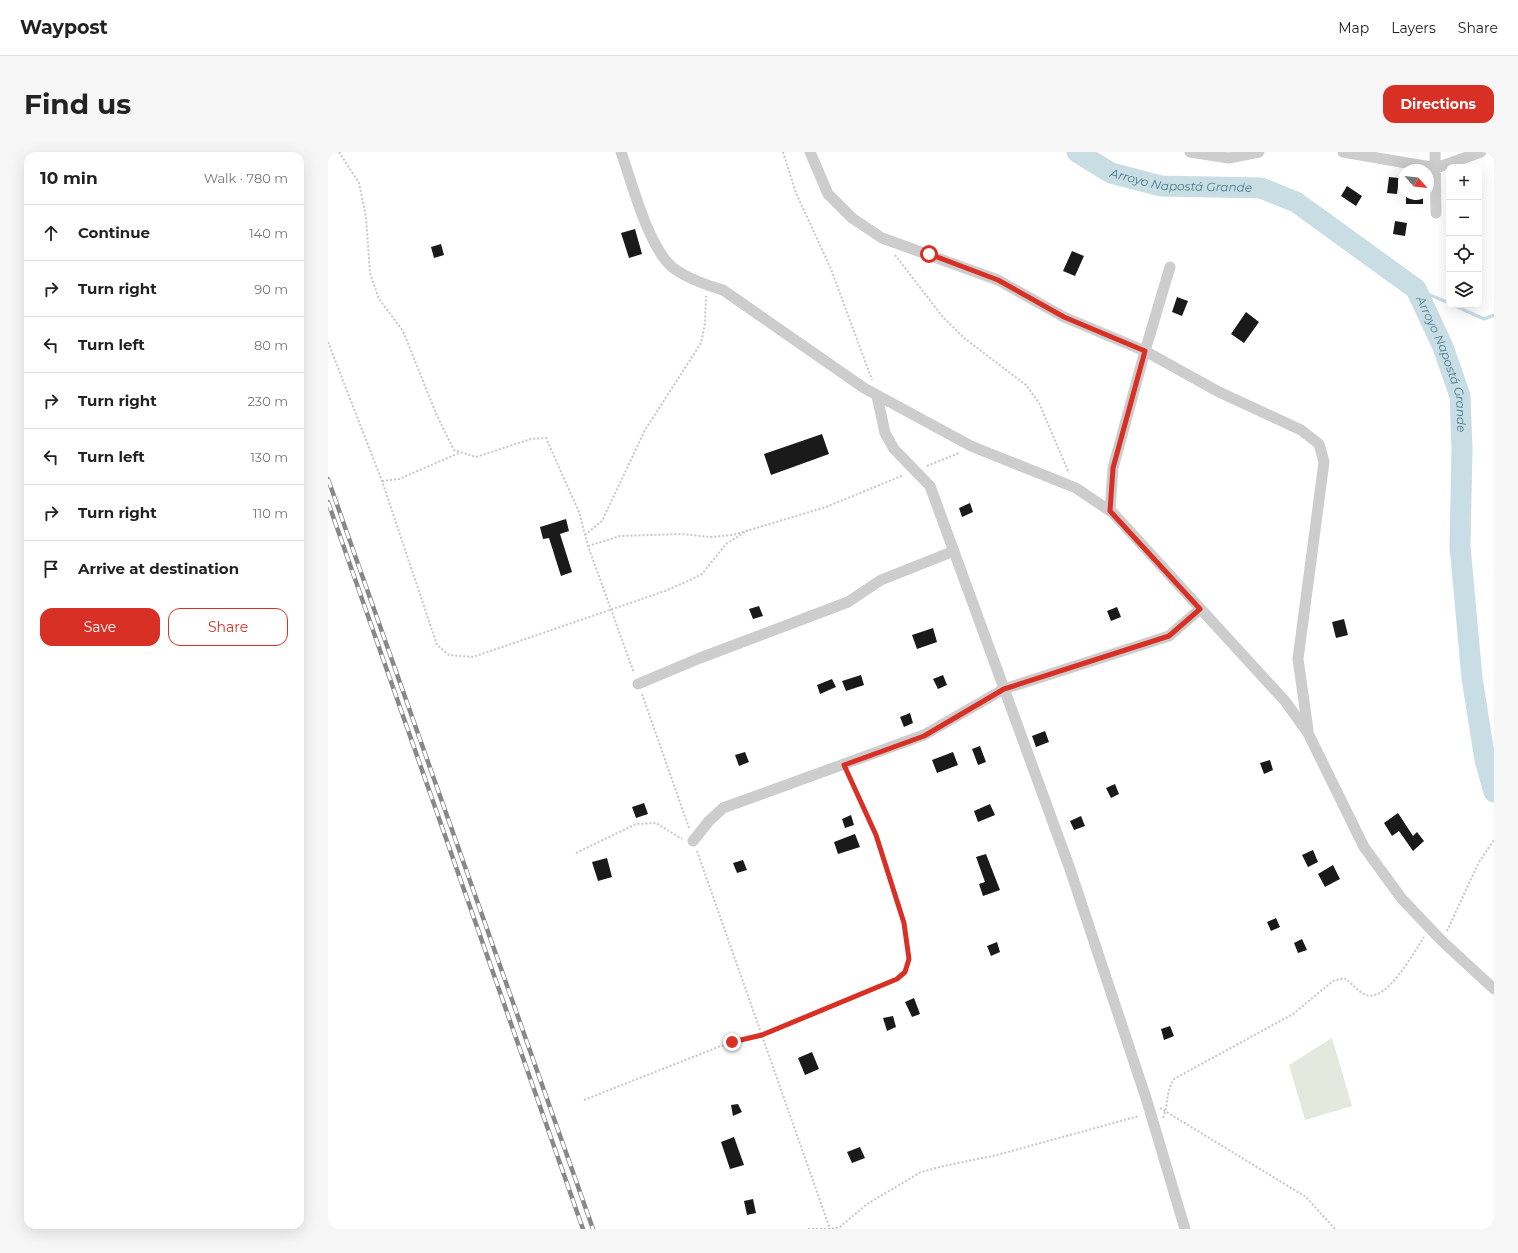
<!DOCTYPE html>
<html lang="en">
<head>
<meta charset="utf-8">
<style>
  body { margin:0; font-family:Montserrat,sans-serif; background:#f6f6f6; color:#222 }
  .controls { position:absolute; right:12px; top:12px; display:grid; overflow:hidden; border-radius:8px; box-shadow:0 4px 16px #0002 }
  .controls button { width:36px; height:36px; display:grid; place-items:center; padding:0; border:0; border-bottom:1px solid #e0e0e0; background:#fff; color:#222; font:20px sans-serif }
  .compass { position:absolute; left:1070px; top:12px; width:36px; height:36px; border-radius:50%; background:#fff; box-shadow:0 4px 16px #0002; rotate:117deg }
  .stop { position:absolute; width:12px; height:12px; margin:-9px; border:3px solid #d93025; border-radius:50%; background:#fff }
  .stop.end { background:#d93025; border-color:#fff; box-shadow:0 1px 4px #0008 }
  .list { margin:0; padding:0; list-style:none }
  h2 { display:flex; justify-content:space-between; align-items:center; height:52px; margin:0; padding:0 16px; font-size:17px }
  h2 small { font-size:13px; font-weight:400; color:#767676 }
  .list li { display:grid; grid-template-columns:26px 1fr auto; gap:12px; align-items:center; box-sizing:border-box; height:56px; padding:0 16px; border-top:1px solid #e0e0e0 }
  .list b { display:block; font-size:15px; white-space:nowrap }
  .list em { font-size:13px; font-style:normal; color:#767676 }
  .actions { display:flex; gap:8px; padding:12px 16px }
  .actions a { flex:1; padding:9px 0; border:1px solid #d93025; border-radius:12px; text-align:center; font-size:14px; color:#d93025 }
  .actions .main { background:#d93025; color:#fff }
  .icon { flex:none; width:22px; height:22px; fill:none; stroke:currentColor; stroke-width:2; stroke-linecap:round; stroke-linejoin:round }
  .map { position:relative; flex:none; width:1166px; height:1077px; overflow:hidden; border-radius:12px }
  header { display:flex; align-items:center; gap:24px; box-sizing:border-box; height:56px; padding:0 20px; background:#fff; border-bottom:1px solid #e0e0e0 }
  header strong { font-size:19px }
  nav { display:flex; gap:22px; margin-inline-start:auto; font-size:14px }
  .intro { display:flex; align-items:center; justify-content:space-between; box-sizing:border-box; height:96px; padding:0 24px }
  h1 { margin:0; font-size:28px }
  .button { padding:10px 18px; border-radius:12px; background:#d93025; color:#fff; font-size:14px; font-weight:700 }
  main { display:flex; gap:24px; padding:0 24px }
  aside { flex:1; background:#fff; border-radius:12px; box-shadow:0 4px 16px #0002 }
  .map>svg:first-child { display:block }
  .green { fill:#e4e8dd }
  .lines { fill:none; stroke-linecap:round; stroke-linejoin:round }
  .stream { stroke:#c9dee4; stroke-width:3.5 }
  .river { stroke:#c9dee4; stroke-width:21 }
  .building { fill:#1a1a1a }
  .path { stroke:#c7c7c7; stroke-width:2; stroke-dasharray:2 2; stroke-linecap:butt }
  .minor { stroke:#cdcdcd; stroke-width:11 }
  .rail-casing { stroke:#888; stroke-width:4.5 }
  .rail { stroke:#fff; stroke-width:3; stroke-dasharray:9; stroke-linecap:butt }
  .route { stroke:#d93025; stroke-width:5 }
  .labels { text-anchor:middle; stroke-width:4; stroke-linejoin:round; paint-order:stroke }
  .water-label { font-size:12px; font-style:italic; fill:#487c8d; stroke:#fff }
</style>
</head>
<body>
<header>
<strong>Waypost</strong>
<nav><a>Map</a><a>Layers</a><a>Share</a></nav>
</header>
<div class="intro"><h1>Find us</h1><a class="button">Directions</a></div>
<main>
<aside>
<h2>10 min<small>Walk · 780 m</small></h2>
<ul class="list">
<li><svg class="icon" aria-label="ahead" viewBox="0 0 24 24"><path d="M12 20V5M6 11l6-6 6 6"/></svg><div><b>Continue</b></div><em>140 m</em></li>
<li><svg class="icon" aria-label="right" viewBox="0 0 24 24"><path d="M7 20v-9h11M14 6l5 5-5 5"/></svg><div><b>Turn right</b></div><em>90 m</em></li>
<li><svg class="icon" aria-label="left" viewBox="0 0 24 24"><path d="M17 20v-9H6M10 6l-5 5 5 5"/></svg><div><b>Turn left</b></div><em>80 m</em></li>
<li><svg class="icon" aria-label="right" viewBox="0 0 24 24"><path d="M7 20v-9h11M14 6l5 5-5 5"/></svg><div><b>Turn right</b></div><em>230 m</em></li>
<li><svg class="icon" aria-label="left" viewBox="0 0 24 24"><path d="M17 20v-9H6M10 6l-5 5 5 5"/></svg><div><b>Turn left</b></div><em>130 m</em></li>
<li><svg class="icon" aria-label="right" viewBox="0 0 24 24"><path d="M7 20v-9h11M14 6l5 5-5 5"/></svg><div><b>Turn right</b></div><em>110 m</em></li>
<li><svg class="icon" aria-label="arrive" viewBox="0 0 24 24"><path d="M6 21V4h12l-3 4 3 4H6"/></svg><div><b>Arrive at destination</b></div></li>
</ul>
<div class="actions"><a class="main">Save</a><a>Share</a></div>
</aside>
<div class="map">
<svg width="1166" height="1077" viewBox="0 0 1166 1077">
  <rect width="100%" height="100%" fill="#fff"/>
  <!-- green -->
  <path class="green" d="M1004 886 1024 954 977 968 961 913Z"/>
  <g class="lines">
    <!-- stream -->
    <path class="stream" d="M1088 137 1121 151
      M1125 153 1156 167 1166 163"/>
    <!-- river -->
    <path class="river" id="s1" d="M749 0 783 21 833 34 933 36 968 50 1088 137 1115 195 1132 244 1134 297 1132 394 1144 526 1157 608 1166 640"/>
  </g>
  <!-- building -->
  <path class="building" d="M1061 25 1071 26 1069 42 1059 41Z
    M1019 34 1034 44 1028 54 1013 44Z
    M1078 42H1095V52H1078Z
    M1067 69 1079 71 1077 84 1065 82Z
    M307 77 314 102 301 106 293 81Z
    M113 92 116 103 106 106 103 95Z
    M744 99 756 104 747 124 735 119Z
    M849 145 860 149 854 164 844 160Z
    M918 160 931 170 916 191 903 182Z
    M494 282 501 302 443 323 436 302Z
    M642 351 645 360 634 365 631 356Z
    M238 367 241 379 232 382 244 420 233 424 221 386 215 387 212 375Z
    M431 454 435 464 425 467 421 457Z
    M789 455 793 465 783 469 779 459Z
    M1016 467 1020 483 1008 486 1004 470Z
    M605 476 609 490 589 497 584 483Z
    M533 523 536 533 518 539 514 529Z
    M615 523 619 533 610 537 605 527Z
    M504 527 508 535 492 542 489 533Z
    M582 561 585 571 576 575 572 565Z
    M717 579 721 590 708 595 704 584Z
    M652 594 658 610 650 613 644 597Z
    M417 600 421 610 411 614 407 603Z
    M625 600 630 613 609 621 604 608Z
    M942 608 945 618 936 622 932 611Z
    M787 632 791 642 783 646 778 636Z
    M316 651 320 662 308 666 304 655Z
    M662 652 667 663 650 670 646 659Z
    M1070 661 1085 684 1089 680 1096 689 1085 699 1071 679 1064 684 1056 671Z
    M523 663 526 673 517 676 514 667Z
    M753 664 757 674 746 678 742 669Z
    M527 682 532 695 510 702 506 690Z
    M985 698 990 710 980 715 974 703Z
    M658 702 672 738 655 744 651 732 657 730 648 705Z
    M279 706 284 725 270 729 264 710Z
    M415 708 419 718 409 721 405 711Z
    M1005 713 1012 727 997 735 990 722Z
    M948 766 952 775 943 779 939 770Z
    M974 787 979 798 970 801 966 791Z
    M669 790 672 800 663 804 659 794Z
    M586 846 592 862 584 865 577 850Z
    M565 864 568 875 559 879 555 866Z
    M842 874 846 884 836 888 833 877Z
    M484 900 491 917 477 923 470 906Z
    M410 952 414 960 405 964 403 953Z
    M406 985 416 1013 402 1017 393 990Z
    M532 995 537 1006 524 1011 519 1000Z
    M425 1047 428 1061 419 1063 416 1049Z"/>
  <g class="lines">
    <!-- path -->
    <path class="path" d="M11 0 31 31 38 65 42 121 51 147 75 179 109 264 126 298 148 305 203 287 218 286 251 360 260 394 306 521
      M455 0 468 41 503 117 544 228
      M567 103 614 164 636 186 698 233 711 251 741 321
      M0 190 54 329 109 493 121 503 145 505 337 439 362 428 374 422 398 392 420 378
      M599 314 631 301
      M54 329 71 327 131 301
      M257 383 274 369 317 278 373 191 377 171 378 144
      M260 394 292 384 353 382 383 385 405 383 498 355 576 323
      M314 542 361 676
      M369 699 502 1077
      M248 701 308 672 328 671 354 687
      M1119 779 1151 710 1166 688
      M256 948 403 890 433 883 569 827 577 820 581 807 576 771 548 683 520 621
      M832 956 978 1045 1007 1077
      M835 966C841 951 837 942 846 927L965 862 1005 829 1016 826C1023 830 1028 838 1036 842 1057 854 1086 800 1096 785
      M480 1077H502L512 1075 539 1052 593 1020 616 1014 669 1003 811 964"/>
    <!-- minor -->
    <path class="minor" d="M293 0C304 31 320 94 344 115 358 126 378 133 395 138L536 236 643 294 748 336 785 361 957 549 980 581 1036 695 1074 747 1114 789 1166 837
      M482 0 500 42 524 66 554 86 670 128 736 165 817 199 891 240 973 278 991 292 996 310 970 507 980 578
      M862 0 901 6 931 0
      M1015 0 1108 16 1153 0
      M1107 0 1108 61
      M549 244 557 281 566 297 602 334 742 717 818 946 857 1077
      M782 359 785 316 817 199 842 115
      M310 532 372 506 520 450 553 428 626 399
      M365 689 381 669 395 656 596 583 676 537 841 484 872 457"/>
    <!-- rail casing -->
    <g class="rail-casing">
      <path id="rail" d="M0 327 265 1077
        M0 350 255 1077"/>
    </g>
    <!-- rail -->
    <use href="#rail" class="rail"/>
  </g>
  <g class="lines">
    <!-- route -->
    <path class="route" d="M404 890 434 883 569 827 577 820 581 807 576 771 548 683 516 613 596 584 676 537 841 484 872 457 782 359 785 316 817 199 736 165 670 128 601 102"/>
  </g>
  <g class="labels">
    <!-- water labels -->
    <g class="water-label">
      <text dy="4" stroke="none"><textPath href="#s1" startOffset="111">Arroyo Napostá Grande</textPath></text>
      <text dy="4" stroke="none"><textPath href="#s1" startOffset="458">Arroyo Napostá Grande</textPath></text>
    </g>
  </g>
</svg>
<div class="controls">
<button>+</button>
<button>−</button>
<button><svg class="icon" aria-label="locate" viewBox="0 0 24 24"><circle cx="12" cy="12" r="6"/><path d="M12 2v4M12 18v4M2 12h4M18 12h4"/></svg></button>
<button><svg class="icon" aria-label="layers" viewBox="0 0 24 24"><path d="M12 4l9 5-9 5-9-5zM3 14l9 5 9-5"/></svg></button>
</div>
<svg class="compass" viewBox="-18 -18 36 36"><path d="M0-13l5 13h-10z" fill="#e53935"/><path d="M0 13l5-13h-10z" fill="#767676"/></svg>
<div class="stop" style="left:601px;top:102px"></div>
<div class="stop end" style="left:404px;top:890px"></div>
</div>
</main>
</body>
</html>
